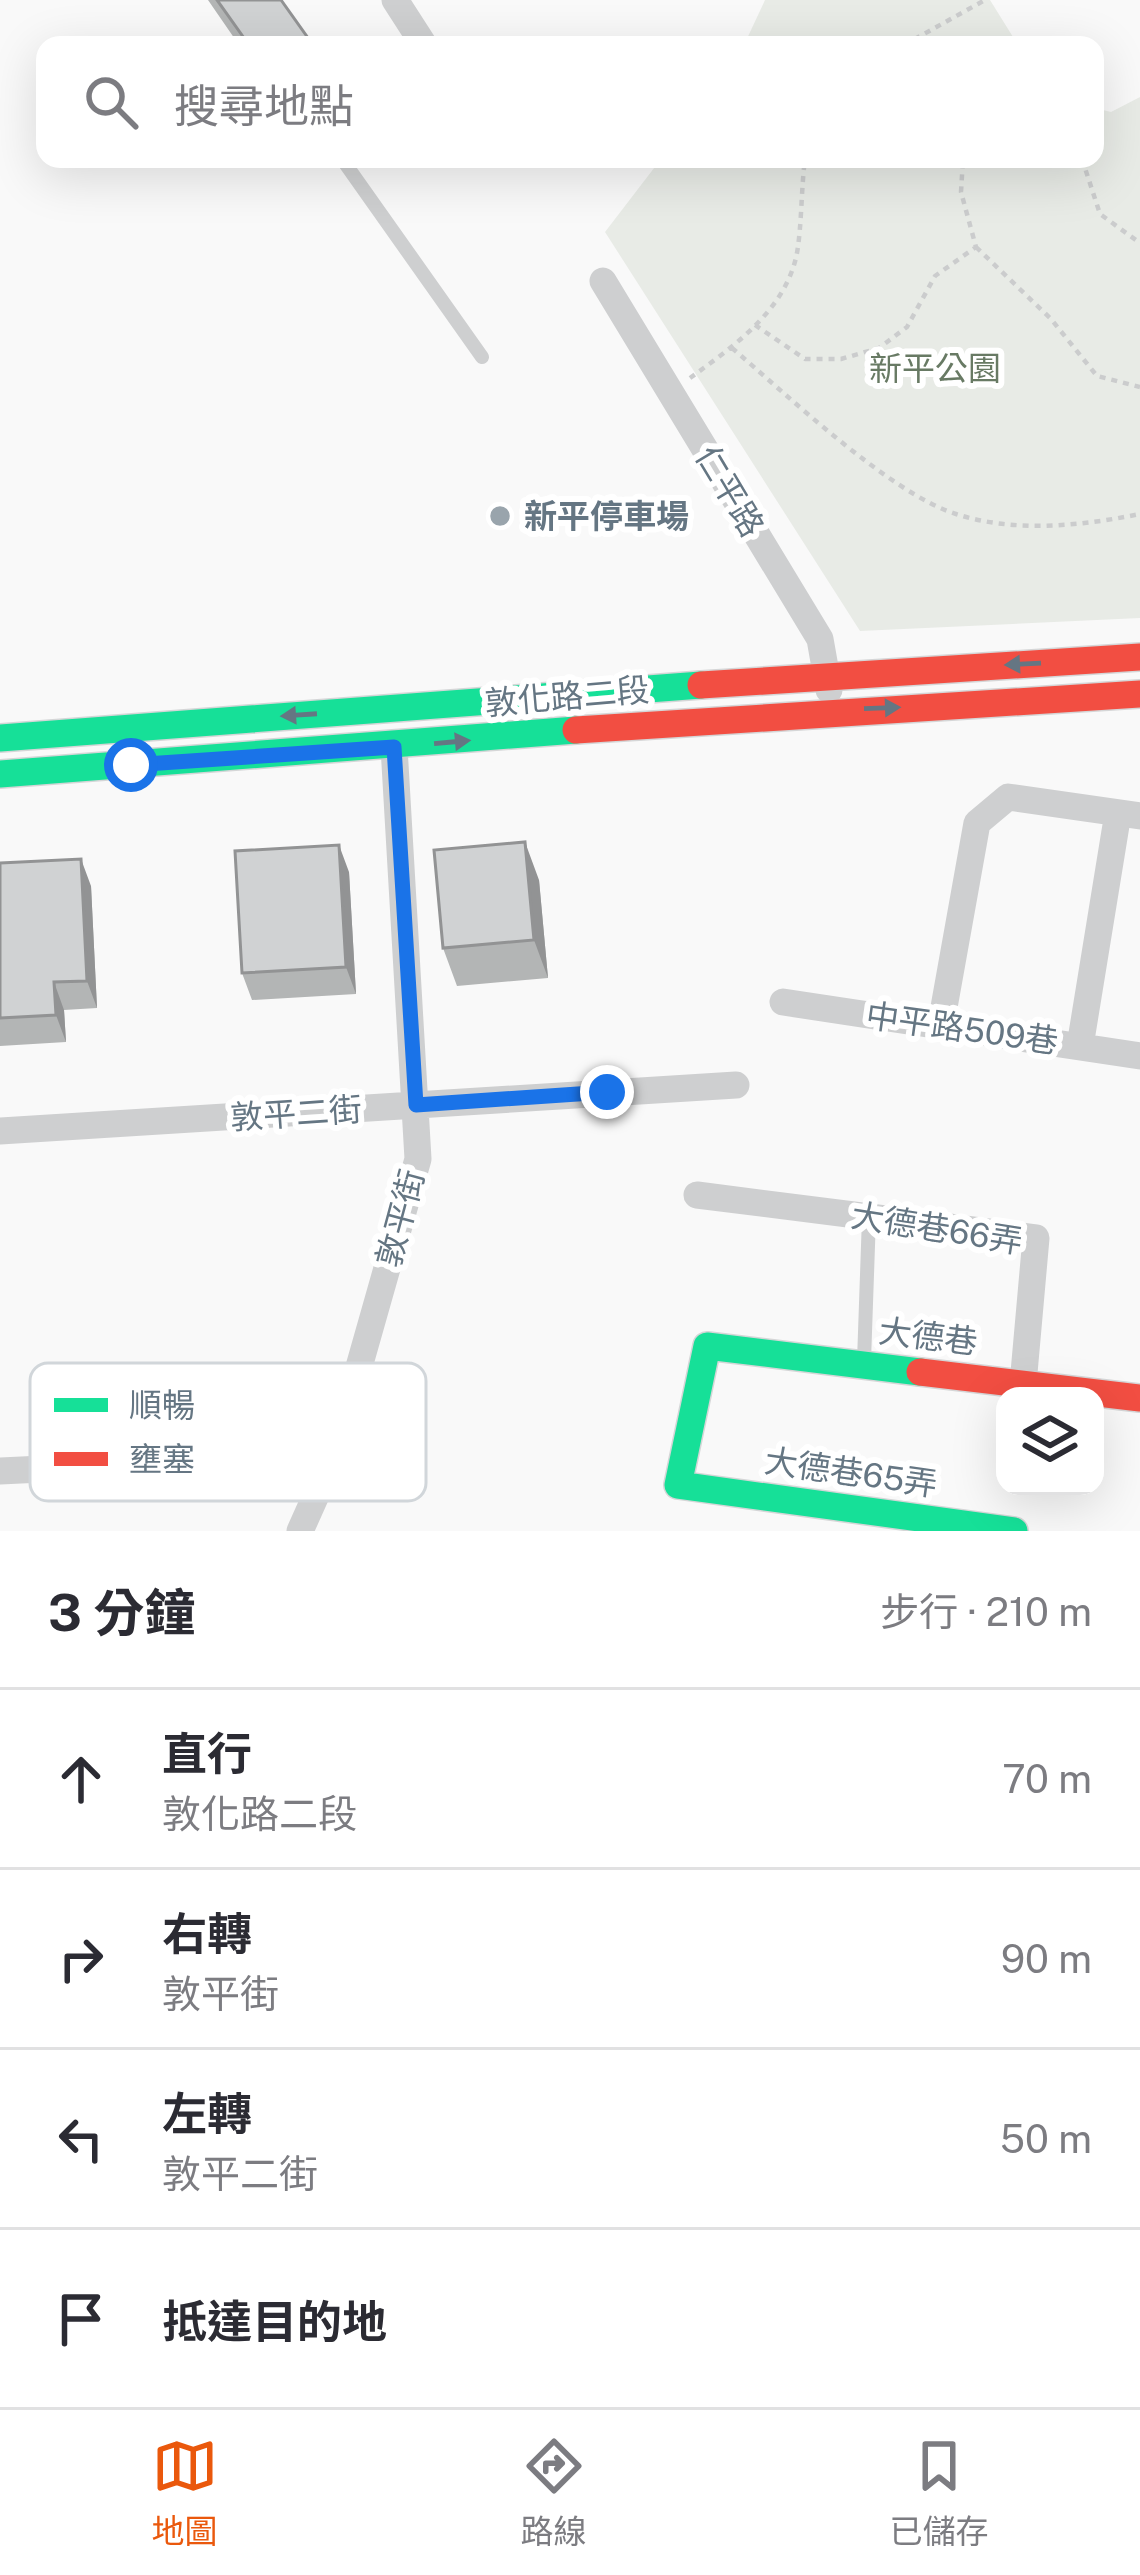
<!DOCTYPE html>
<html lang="zh-TW">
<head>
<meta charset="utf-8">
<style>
  body { margin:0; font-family:"Public Sans","Noto Sans TC",sans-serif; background:#f2f2f3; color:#2b2b33 }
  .controls { position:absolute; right:36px; bottom:36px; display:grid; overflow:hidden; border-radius:24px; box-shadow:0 12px 48px #0002 }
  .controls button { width:108px; height:108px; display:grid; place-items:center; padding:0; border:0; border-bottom:3px solid #e1e1e2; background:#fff; color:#2b2b33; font:60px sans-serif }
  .stop { position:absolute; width:36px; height:36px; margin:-27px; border:9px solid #1a73e8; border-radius:50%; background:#fff }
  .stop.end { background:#1a73e8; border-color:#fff; box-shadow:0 3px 12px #0008 }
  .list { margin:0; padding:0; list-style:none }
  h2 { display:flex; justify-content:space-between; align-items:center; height:156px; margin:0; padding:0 48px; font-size:51px }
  h2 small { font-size:39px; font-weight:400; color:#7c7c81 }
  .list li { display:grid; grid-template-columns:78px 1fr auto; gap:36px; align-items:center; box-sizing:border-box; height:180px; padding:0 48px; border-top:3px solid #e1e1e2 }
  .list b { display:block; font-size:45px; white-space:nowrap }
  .list p { margin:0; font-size:39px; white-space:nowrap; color:#7c7c81 }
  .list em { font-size:39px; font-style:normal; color:#7c7c81 }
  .icon { flex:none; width:66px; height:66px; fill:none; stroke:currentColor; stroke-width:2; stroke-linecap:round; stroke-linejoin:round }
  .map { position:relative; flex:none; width:1140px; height:1531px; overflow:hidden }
  .search { position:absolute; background:#fff; box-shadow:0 12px 48px #0002; left:36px; right:36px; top:36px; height:132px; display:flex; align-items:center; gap:30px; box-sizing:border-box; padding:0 42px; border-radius:24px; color:#7c7c81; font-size:45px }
  .sheet { height:876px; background:#fff }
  nav { display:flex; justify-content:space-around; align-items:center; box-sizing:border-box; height:168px; border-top:3px solid #e1e1e2; background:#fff; font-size:33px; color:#7c7c81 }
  nav a { display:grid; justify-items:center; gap:6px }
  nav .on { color:#ea580c }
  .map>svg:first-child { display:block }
  .green { fill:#e8ebe6 }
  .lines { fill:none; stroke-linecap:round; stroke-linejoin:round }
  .fast-casing { stroke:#d5d6d7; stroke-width:30 }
  .jam-casing { stroke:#d5d6d7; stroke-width:30 }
  .path { stroke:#cbcccd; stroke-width:4.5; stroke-dasharray:6 6; stroke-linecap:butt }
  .lane { stroke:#cecfd0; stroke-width:14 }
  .street { stroke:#cecfd0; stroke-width:27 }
  .fast { stroke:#16e098; stroke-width:27 }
  .jam { stroke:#f24e42; stroke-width:27 }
  .wall { fill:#b3b5b5 }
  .shaded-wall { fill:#929394 }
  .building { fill:#d0d2d3; stroke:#929394; stroke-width:3 }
  .oneway { fill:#657683 }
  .route { stroke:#1a73e8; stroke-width:15 }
  .poi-dot { fill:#99a4ac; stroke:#fff; stroke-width:4.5 }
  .labels { text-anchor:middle; stroke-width:12; stroke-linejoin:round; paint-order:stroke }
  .park-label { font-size:33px; fill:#687a64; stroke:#fff }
  .street-label { font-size:33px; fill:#657683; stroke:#fff }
  .poi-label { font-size:33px; font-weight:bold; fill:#657683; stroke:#fff; text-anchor:start }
  .key { fill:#fff; stroke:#d1d6da; stroke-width:3 }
  .key-label { font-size:33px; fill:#657683 }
</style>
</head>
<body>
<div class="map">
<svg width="1140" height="1531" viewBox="0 0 1140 1531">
  <rect width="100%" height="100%" fill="#f9f9f9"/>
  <!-- green -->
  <path class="green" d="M765 0H990L1018 45H744Z
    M1140 97V618L860 631 605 232 661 159H1095V108L1111 112Z"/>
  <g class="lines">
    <!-- fast casing -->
    <g class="fast-casing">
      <path id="fast" d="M0 738 701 685
        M0 774 576 730
        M920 1372 707 1346 678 1485 1014 1531"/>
    </g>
    <!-- jam casing -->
    <g class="jam-casing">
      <path id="jam" d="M701 685 1140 657
        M576 730 1140 694
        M920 1372 1140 1398"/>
    </g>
    <!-- path -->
    <path class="path" d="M904 45 985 0
      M1082 159 1100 214 1140 243
      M976 247 1051 319 1097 376 1140 387
      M755 325 805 359H841L879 348 907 327 935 276 976 247 961 192 963 159
      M732 348C786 394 891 494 956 514 1014 533 1081 526 1140 514
      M690 378C734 346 786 310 797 253 802 223 801 190 805 159"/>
    <!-- lane -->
    <path class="lane" d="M342 159 482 357
      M864 1361 869 1217"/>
    <!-- street -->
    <path class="street" d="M395 0 424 45
      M603 281 820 639 829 690
      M783 1002 1140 1056
      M941 1024 977 823 1008 797 1140 816
      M1080 1046 1118 813
      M0 1131 736 1085
      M697 1195 1036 1238 1023 1384
      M0 1471 334 1455
      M300 1531 334 1455 418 1159 394 747"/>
    <!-- fast -->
    <use href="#fast" class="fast"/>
    <!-- jam -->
    <use href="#jam" class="jam"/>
  </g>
  <!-- wall -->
  <path class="wall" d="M208 0H281L313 45H239Z
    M0 863 91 886 97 1008 64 1010 66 1042 0 1046Z
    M349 872 356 994 252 1000 242 973Z
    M539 880 548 978 457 986 443 948Z"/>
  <!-- shaded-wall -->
  <path class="shaded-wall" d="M525 842 539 880 548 978 534 940Z
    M339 845 349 872 356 994 346 967Z
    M81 859 91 886 97 1008 87 981Z
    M54 982 64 1010 66 1042 56 1015Z"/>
  <!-- building -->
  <path class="building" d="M217 0H281L313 45H249Z
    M525 842 534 940 443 948 434 850Z
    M339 845 346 967 242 973 235 851Z
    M81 859 87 981 54 982 56 1015 0 1018V863Z"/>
  <!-- one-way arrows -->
  <defs><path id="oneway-solid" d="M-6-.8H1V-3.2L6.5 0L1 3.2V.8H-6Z" transform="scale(3)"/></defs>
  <g class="oneway">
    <use href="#oneway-solid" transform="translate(1023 664) rotate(177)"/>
    <use href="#oneway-solid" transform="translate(882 708) rotate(-2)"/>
    <use href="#oneway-solid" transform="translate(299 715) rotate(176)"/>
    <use href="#oneway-solid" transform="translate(452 742) rotate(-5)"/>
  </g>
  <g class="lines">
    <!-- route -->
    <path class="route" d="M131 765 394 747 416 1105 607 1092"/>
  </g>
  <!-- markers -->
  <circle class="poi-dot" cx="500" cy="516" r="12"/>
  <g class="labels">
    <!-- park labels -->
    <g class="park-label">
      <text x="935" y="380">新平公園</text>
    </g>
    <!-- street labels -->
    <g class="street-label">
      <text transform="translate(730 491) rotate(59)" y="12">仁平路</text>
      <text transform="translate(567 696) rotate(-5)" y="12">敦化路二段</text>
      <text transform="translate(962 1028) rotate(8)" y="12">中平路509巷</text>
      <text transform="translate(296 1113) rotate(-4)" y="12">敦平二街</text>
      <text transform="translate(400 1218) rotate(-75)" y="12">敦平街</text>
      <text transform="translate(937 1228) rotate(9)" y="12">大德巷66弄</text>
      <text transform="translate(928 1336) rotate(7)" y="12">大德巷</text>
      <text transform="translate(851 1472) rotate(8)" y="12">大德巷65弄</text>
    </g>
    <!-- poi labels -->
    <g class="poi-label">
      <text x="524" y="528">新平停車場</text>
    </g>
  </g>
  <!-- legend -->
  <rect x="30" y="1363" width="396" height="138" rx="18" class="key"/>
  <rect x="54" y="1398" width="54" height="14" fill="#16e098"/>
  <rect x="54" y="1452" width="54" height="14" fill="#f24e42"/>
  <g class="key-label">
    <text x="129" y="1417">順暢</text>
    <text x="129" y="1471">壅塞</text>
  </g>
</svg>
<div class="controls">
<button><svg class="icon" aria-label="layers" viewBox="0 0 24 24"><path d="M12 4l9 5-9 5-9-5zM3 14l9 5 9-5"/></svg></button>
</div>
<div class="stop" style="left:131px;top:765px"></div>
<div class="stop end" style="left:607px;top:1092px"></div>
<div class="search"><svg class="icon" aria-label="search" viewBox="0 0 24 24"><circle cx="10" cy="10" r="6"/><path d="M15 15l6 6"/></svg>搜尋地點</div>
</div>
<section class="sheet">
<h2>3 分鐘<small>步行 · 210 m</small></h2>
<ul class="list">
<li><svg class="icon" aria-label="ahead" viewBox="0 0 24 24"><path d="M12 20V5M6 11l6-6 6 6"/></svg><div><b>直行</b><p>敦化路二段</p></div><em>70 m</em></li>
<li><svg class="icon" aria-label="right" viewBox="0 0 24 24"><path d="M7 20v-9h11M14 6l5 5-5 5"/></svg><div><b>右轉</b><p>敦平街</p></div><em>90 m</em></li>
<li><svg class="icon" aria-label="left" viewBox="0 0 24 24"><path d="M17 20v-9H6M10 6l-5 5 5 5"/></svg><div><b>左轉</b><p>敦平二街</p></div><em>50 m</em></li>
<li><svg class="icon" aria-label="arrive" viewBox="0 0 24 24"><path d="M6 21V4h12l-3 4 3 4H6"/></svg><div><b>抵達目的地</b></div></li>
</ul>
</section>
<nav>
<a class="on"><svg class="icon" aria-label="map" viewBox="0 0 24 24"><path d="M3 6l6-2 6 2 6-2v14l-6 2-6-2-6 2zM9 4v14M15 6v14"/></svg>地圖</a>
<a><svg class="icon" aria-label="directions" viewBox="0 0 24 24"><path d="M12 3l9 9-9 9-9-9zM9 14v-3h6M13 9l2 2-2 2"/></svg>路線</a>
<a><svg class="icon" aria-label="saved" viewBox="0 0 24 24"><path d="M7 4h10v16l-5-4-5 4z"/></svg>已儲存</a>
</nav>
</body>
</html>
